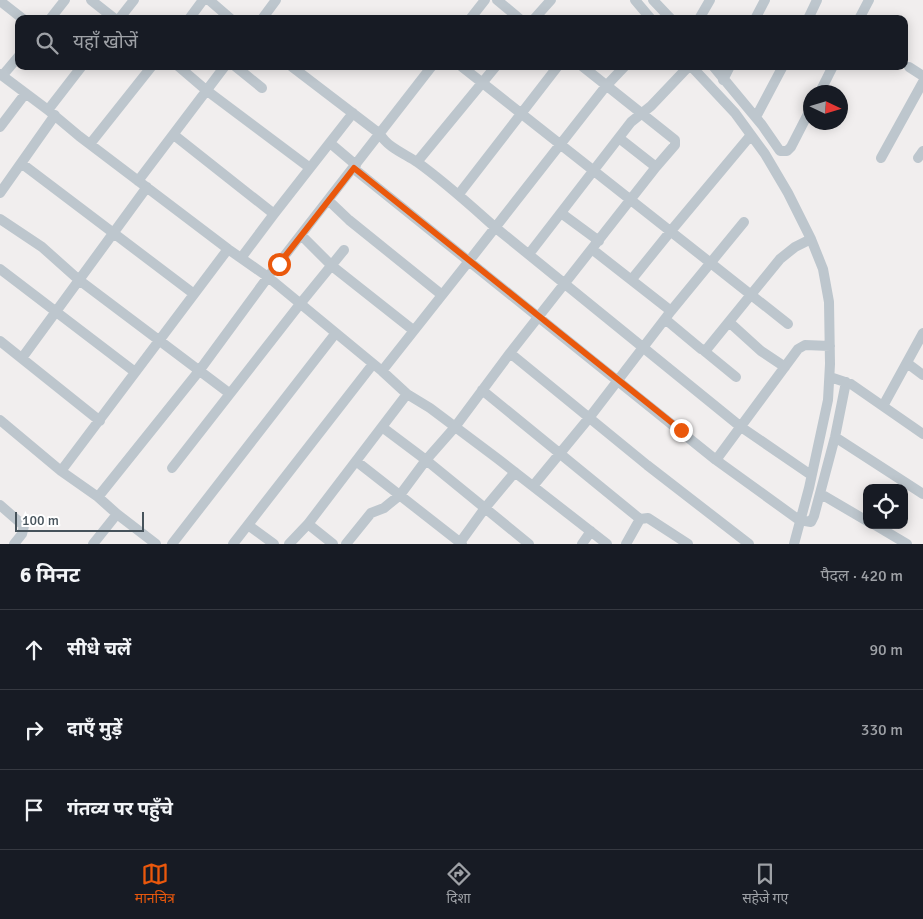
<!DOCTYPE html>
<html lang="hi">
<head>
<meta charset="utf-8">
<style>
  body { margin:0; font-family:Signika,"Noto Sans Devanagari",sans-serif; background:#20242c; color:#f1f3f6 }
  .controls { position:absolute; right:15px; bottom:15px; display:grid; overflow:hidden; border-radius:10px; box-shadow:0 2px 12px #0003 }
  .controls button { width:45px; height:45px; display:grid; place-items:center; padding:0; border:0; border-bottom:1px solid #363941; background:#171b24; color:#f1f3f6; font:25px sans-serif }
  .compass { position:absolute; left:803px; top:85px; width:45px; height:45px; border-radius:50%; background:#171b24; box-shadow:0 2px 12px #0003; rotate:94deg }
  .scale { position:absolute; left:15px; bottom:12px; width:129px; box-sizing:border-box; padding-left:5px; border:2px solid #47535b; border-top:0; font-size:14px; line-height:18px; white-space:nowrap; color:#47535b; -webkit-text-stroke:4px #fff; paint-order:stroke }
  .stop { position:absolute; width:15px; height:15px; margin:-11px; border:4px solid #ea580c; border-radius:50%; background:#fff }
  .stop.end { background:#ea580c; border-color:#fff; box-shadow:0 1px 5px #0008 }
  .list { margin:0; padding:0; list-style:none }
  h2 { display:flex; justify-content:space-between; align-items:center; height:65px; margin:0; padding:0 20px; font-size:21px }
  h2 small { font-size:16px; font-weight:400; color:#9ea1a6 }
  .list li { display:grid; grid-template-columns:32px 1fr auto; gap:15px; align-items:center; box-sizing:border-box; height:80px; padding:0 20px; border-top:1px solid #363941 }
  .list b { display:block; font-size:19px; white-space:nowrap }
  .list em { font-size:16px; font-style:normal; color:#9ea1a6 }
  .icon { flex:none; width:28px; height:28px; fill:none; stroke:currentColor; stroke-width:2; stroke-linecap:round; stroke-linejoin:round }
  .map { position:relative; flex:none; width:923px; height:544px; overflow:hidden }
  .search { position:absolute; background:#171b24; box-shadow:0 2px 12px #0003; left:15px; right:15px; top:15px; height:55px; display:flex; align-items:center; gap:12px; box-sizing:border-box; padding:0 18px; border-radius:10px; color:#9ea1a6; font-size:19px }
  .sheet { height:305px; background:#171b24 }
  nav { display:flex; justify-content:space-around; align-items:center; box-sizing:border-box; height:70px; border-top:1px solid #363941; background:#171b24; font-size:14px; color:#9ea1a6 }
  nav a { display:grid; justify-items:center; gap:2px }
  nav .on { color:#ea580c }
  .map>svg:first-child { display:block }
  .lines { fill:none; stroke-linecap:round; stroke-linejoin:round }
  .minor { stroke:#bdc6cd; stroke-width:10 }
  .route { stroke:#ea580c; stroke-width:6 }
</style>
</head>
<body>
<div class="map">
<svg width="923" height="544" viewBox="0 0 923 544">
  <rect width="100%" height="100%" fill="#f1eeee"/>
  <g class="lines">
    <!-- minor -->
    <path class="minor" d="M91 0 115 19
      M209 0 231 19
      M497 0 520 19
      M635 0 651 19
      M653 0 671 19
      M0 1 23 19
      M50 19 65 0
      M119 19 134 0
      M189 19 203 0
      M262 19 276 0
      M470 19 485 0
      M534 19 551 0
      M699 19 710 0
      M755 19 765 0
      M808 19 817 0
      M859 19 869 0
      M178 66 206 90 310 168
      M235 66 262 88
      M291 66 380 134C387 147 405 154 417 162 445 182 470 205 496 228L741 427 811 475
      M461 66 788 324
      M691 66 735 113 765 154 788 193 811 239 823 269 829 302 830 364 828 400 809 488 794 544
      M713 66 762 125 780 151H787L791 147 810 110
      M909 67 923 76
      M0 74 48 110 79 136 228 249 268 277 382 371 407 394 430 408 498 459 607 544
      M2 76 19 56
      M723 80 730 66
      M820 92 833 66
      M48 110 82 66
      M756 117 783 66
      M0 127 25 94
      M174 135 274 214
      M619 138 656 167
      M330 143 356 165
      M90 144 152 66
      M881 158 923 82
      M918 158 923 151
      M417 162 496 66
      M21 163 194 294
      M353 168 716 460 799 520 811 522 814 516 835 437 846 382
      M138 181 225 66
      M0 193 55 115
      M459 194 558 66
      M328 200 349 220 442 295
      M561 213 599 241
      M0 219 42 247 79 280 229 393
      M302 236 332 266 413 330
      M593 250 671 311
      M529 254 631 122 651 106 689 66
      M241 258 274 214 353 113
      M0 269 135 372
      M632 279 670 232 751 135
      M665 319 701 349 706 350 780 259 795 247 811 239
      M729 322 761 351 785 367
      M0 341 100 421
      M703 350 736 377
      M510 353 647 465 749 544
      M22 358 147 187
      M907 363 923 375
      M382 371 469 261 606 86 625 66
      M830 377 851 384 923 434
      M482 390 640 519 626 544
      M883 406 923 333
      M0 420 61 471 98 497 117 514 156 544
      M382 427 426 460 529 544
      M835 437 923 494
      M716 460 798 349 805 345 830 346
      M356 461 462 544
      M172 468 300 304 344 250
      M61 471 228 249
      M533 486 589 418 671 311 744 222
      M821 494 867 521
      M98 497 199 371 268 277 432 66
      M0 505 24 526 22 534 14 544
      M640 519 648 518 688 544
      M308 524 333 544
      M248 525 274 544
      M875 525 907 544
      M93 544 117 514
      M172 544 335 334
      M233 544 373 364
      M289 544 308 524 407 394
      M346 544 371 513 384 508 400 495 426 460 455 427 510 353 656 167 675 145V140L582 66
      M459 544 485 508 515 472
      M582 544 591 531"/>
  </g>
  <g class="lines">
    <!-- route -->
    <path class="route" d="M279 264 354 168 681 430"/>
  </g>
</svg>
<div class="controls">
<button><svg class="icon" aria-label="locate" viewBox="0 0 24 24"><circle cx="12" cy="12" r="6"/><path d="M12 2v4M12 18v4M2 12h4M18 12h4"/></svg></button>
</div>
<svg class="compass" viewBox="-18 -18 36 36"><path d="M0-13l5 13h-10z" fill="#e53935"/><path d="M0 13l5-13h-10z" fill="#9ea1a6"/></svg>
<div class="scale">100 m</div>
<div class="stop" style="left:279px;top:264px"></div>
<div class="stop end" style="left:681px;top:430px"></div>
<div class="search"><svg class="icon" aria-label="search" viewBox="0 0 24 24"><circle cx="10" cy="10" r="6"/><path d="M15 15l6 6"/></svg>यहाँ खोजें</div>
</div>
<section class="sheet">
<h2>6 मिनट<small>पैदल · 420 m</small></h2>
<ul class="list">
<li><svg class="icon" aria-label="ahead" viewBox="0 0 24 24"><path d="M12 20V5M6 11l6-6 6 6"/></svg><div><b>सीधे चलें</b></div><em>90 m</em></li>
<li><svg class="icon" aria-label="right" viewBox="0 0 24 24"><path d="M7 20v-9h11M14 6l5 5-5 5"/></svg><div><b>दाएँ मुड़ें</b></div><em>330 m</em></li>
<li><svg class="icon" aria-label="arrive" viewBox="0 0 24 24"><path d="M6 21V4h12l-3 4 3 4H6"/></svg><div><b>गंतव्य पर पहुँचे</b></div></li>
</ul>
</section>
<nav>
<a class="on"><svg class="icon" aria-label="map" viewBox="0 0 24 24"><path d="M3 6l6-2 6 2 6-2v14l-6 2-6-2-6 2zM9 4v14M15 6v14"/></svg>मानचित्र</a>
<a><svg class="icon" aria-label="directions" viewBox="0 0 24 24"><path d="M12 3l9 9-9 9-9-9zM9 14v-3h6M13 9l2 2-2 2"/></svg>दिशा</a>
<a><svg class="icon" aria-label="saved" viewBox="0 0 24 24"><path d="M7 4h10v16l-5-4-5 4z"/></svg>सहेजे गए</a>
</nav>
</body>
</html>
